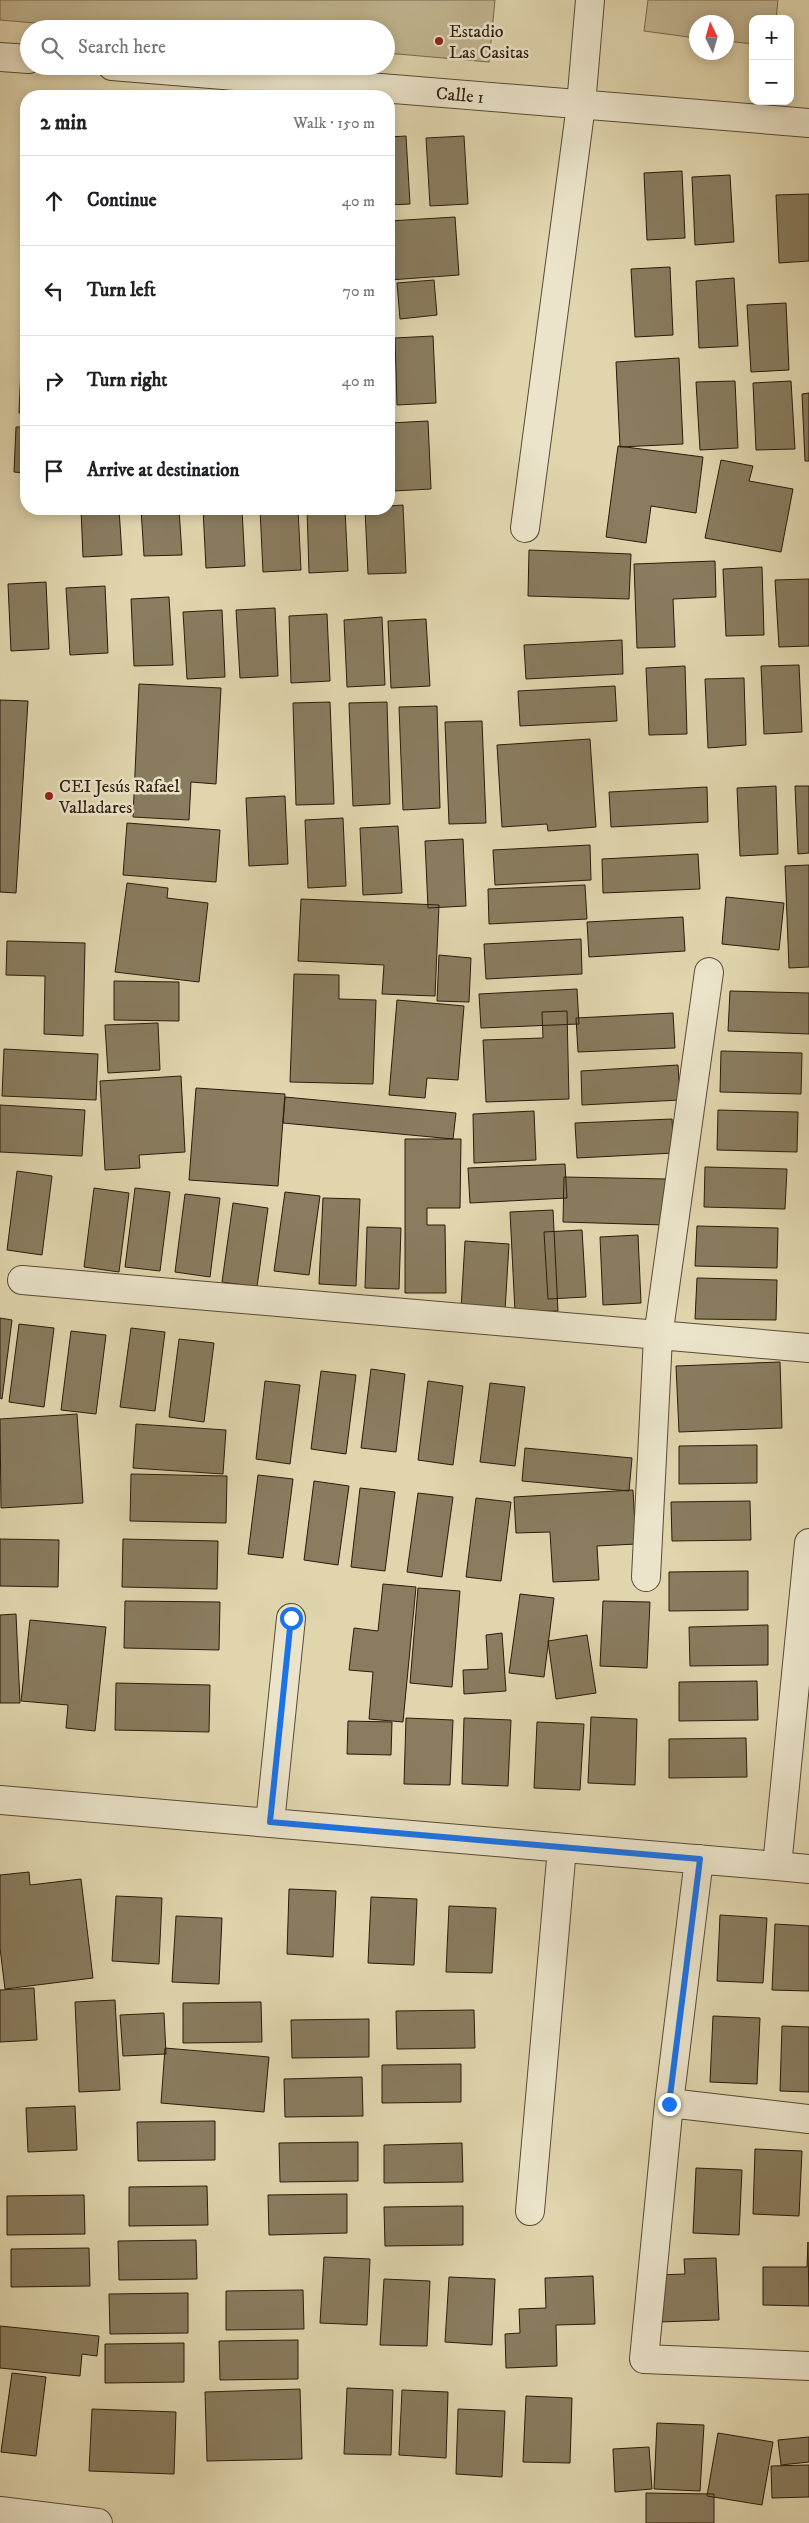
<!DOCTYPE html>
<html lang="en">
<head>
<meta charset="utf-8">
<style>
  body { margin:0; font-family:"IM FELL DW Pica",serif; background:#f2f2f2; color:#202124 }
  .controls { position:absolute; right:15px; top:15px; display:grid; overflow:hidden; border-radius:10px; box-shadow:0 2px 12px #0003 }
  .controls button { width:45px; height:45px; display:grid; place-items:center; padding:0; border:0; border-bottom:1px solid #e0e0e0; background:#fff; color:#202124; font:25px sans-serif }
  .compass { position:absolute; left:689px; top:15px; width:45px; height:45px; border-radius:50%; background:#fff; box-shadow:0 2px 12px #0003; rotate:355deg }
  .stop { position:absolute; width:15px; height:15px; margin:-11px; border:4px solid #1a73e8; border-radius:50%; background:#fff }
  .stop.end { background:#1a73e8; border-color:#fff; box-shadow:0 1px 5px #0008 }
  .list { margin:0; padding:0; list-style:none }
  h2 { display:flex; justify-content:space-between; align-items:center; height:65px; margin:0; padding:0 20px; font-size:21px }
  h2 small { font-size:16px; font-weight:400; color:#757577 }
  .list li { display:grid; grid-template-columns:32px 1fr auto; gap:15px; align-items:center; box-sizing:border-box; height:90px; padding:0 20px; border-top:1px solid #e0e0e0 }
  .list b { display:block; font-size:19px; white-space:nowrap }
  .list em { font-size:16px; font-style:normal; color:#757577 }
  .icon { flex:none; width:28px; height:28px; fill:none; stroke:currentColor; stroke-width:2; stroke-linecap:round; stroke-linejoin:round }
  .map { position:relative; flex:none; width:809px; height:2523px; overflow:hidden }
  .search { position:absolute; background:#fff; box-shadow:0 2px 12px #0003; left:20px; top:20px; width:375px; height:55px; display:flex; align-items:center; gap:12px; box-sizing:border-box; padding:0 18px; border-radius:28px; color:#757577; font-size:19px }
  .panel { position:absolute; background:#fff; box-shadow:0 2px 12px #0003; left:20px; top:90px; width:375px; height:425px; border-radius:20px }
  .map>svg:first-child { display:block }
  .green { fill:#c1b591; stroke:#76684e }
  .building { fill:#897c5f; stroke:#2a1b0b }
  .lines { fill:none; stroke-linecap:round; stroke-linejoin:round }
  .minor-casing { stroke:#584a34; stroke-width:30 }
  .minor { stroke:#ebe4ca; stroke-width:28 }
  .route { stroke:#1a73e8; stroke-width:6 }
  .poi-dot { fill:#8f2418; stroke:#ebe4ca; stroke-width:2 }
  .labels { text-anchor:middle; stroke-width:5; stroke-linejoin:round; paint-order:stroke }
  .poi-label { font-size:18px; fill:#2a1b0b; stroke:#ebe4ca; text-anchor:start }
  .street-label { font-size:18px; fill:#2a1b0b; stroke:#ebe4ca }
</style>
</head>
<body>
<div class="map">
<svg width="809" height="2523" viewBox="0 0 809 2523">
  <rect width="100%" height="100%" fill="#e0d5ad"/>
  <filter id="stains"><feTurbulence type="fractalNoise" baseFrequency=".004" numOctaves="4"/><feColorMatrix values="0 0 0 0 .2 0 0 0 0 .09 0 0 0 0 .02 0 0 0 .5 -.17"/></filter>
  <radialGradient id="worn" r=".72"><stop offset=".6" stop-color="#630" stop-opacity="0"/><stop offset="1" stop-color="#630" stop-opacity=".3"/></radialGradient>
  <!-- green -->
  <path class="green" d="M0 0H495L489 62 386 53V29H106L0 20Z
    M648 0H778L776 19H753V44L727 41 726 22H696V38L644 31Z"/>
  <!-- building -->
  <path class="building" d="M406 136 410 204 389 205V137Z
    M464 136 468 204 430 206 426 138Z
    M682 171 685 238 647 240 644 173Z
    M730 175 734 242 695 245 692 177Z
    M809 194V261L779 263 776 195Z
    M455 217 459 275 389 280V221Z
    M670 267 673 335 635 337 631 269Z
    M734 278 738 346 699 348 696 281Z
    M434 280 437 315 400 319 397 283Z
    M25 292H26V338H23Z
    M786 303 789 370 751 372 747 305Z
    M433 336 436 403 397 405 395 338Z
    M679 358 683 444 620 447 616 362Z
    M21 367 26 368V413H19Z
    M735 381 738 448 700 450 696 382Z
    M791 381 795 449 756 450 753 383Z
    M809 393V461H805L802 394Z
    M428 421 431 489 393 491 390 423Z
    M16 427H26V473L14 472Z
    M618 446 703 457 696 513 651 506 646 543 606 537Z
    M721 460 753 466 749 481 793 489 781 552 705 538Z
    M403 505 406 573 368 574 365 509H389V506Z
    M81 509H119L122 555 83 557Z
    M141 509H179L182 555 144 556Z
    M203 509H242L245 566 206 568Z
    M260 509H298L301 570 263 572Z
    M307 509H345L348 571 309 573Z
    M529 550 631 554 629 599 528 596Z
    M715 561 716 597 673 599 675 647 637 648 634 564Z
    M762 567 764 635 726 636 723 569Z
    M809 579V646L779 647 775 580Z
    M46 582 49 649 11 651 8 584Z
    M105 586 108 653 70 655 66 588Z
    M169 597 173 665 134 666 131 599Z
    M275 608 278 676 240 678 236 610Z
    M222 610 225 677 187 679 183 612Z
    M327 614 330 681 291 683 289 616Z
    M382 617 385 685 347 687 344 620Z
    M426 619 430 686 391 688 388 621Z
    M622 640 623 674 526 679 524 645Z
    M799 665 802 732 764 734 761 666Z
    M685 666 687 734 649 735 646 668Z
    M744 678 746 745 708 748 705 679Z
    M139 684 221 688 216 784 191 782 189 820 133 817Z
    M615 686 617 721 520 726 518 691Z
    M0 700 28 701 16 893 0 892Z
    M330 702 334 804 296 805 293 703Z
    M387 702 390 804 353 806 349 703Z
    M437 706 440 808 403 810 399 707Z
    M482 721 486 823 449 824 445 722Z
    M590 739 596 827 548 831 547 824 502 827 497 745Z
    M776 786 778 854 740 856 737 788Z
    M795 786H809V853L798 854Z
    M707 787 708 822 611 827 609 792Z
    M285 796 288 864 249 866 246 798Z
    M343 818 346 886 308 888 305 820Z
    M127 823 220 830 216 882 123 875Z
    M398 826 402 893 363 895 360 828Z
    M463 839 466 906 428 908 425 841Z
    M590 845 591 880 495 885 493 850Z
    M698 854 700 889 603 893 602 859Z
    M809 865V967L789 968 785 866Z
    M127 883 168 888 167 898 208 903 199 982 115 972Z
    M585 885 587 919 489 924 488 889Z
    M726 897 784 903 779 950 722 944Z
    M301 899 439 905 435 996 382 994 384 965 298 961Z
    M683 917 685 951 589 957 587 922Z
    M581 939 582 974 486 979 484 944Z
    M7 941 85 943 83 1036 44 1034 45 976 6 975Z
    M439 955 471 958 469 1002 437 1001Z
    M294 974 339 975V999L376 1000 373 1084 290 1082Z
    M114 981 179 982V1021L114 1020Z
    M577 989 579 1024 481 1028 479 994Z
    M730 991 809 993V1034L728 1031Z
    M397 1000 464 1006 458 1080 427 1078 425 1098 389 1095Z
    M567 1011 569 1099 486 1102 483 1040 543 1038 542 1012Z
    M673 1013 675 1048 578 1052 576 1018Z
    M158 1023 160 1070 108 1073 105 1025Z
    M4 1049 98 1054 96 1100 2 1096Z
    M721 1051 802 1053 801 1094 720 1092Z
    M678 1065 680 1100 582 1105 581 1071Z
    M181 1076 185 1152 139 1155 140 1168 105 1170 100 1081Z
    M196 1088 285 1094 278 1186 189 1180Z
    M285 1097 456 1113 453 1139 283 1123Z
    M0 1105 85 1110 82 1156 0 1152Z
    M718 1110 798 1112 797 1152 717 1150Z
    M534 1111 536 1160 474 1163 473 1114Z
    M672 1119 674 1153 577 1158 575 1123Z
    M405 1139H461L460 1208H427V1225H445L446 1293H405Z
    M565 1164 567 1198 470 1203 468 1168Z
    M705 1167 787 1169 785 1209 704 1207Z
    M17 1171 52 1176 42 1255 7 1250Z
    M564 1177 666 1179 664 1225 563 1222Z
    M94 1188 129 1193 119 1272 84 1267Z
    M135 1188 170 1192 160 1271 125 1267Z
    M285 1192 320 1196 309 1275 274 1271Z
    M185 1194 220 1198 210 1277 175 1272Z
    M323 1198 360 1199 356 1286 319 1284Z
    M233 1203 268 1208 257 1287 222 1282Z
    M553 1210 558 1311 515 1312 510 1212Z
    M697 1226 778 1228 777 1268 695 1266Z
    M367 1227 401 1228 399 1289 365 1288Z
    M582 1230 586 1297 548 1299 544 1232Z
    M638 1235 641 1303 603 1305 600 1237Z
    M465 1241 509 1244 505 1311 461 1309Z
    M697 1278 777 1280 776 1320 695 1319Z
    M0 1318 12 1320 2 1399 0 1398Z
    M19 1324 54 1328 44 1407 9 1402Z
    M131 1328 165 1332 155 1411 120 1407Z
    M71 1331 106 1335 96 1414 61 1410Z
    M179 1339 214 1343 204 1422 169 1417Z
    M780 1362 782 1428 679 1432 676 1366Z
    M371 1369 405 1374 396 1452 361 1448Z
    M321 1371 356 1375 346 1454 311 1449Z
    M265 1381 300 1385 290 1464 256 1459Z
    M428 1381 463 1386 453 1465 418 1460Z
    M490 1383 525 1387 515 1466 480 1462Z
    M77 1414 83 1503 1 1508 0 1419Z
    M136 1424 226 1430 223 1474 133 1468Z
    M757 1445V1483L679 1484V1446Z
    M525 1448 632 1458 629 1491 522 1481Z
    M131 1474 227 1476 226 1523 130 1521Z
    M258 1475 293 1479 283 1558 248 1554Z
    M314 1481 349 1486 338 1565 304 1560Z
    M360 1488 395 1492 385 1571 351 1567Z
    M633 1490 636 1544 597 1546 599 1580 553 1582 550 1532 516 1533 514 1497Z
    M418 1493 453 1497 442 1577 407 1572Z
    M476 1498 511 1502 501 1581 466 1577Z
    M750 1501 751 1540 672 1541 671 1502Z
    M0 1539 59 1540 58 1587 0 1586Z
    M123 1539 218 1541 217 1589 122 1587Z
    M748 1571V1610L669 1611V1572Z
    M383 1584 416 1587 403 1722 369 1719 373 1672 349 1670 354 1628 378 1631Z
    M418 1588 460 1591 452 1687 410 1683Z
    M520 1594 554 1598 544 1677 509 1673Z
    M125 1601 220 1602 219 1650 124 1648Z
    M603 1601 650 1602 647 1668 600 1666Z
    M16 1614 20 1703H0V1615Z
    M30 1620 106 1627 95 1731 66 1728 68 1705 21 1701Z
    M768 1625V1665L690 1666 689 1627Z
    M502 1633 506 1691 464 1694 463 1670 488 1669 486 1635Z
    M587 1635 596 1693 556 1699 548 1641Z
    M757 1681 758 1720 679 1721V1682Z
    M116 1683 210 1685 209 1732 115 1730Z
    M591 1717 637 1719 635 1785 588 1783Z
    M406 1718 453 1720 450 1785 404 1784Z
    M464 1718 511 1720 508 1786 462 1784Z
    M348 1721 392 1722 391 1755 347 1754Z
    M537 1722 584 1724 580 1790 534 1788Z
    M746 1738 747 1777 669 1778V1739Z
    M29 1872 30 1885 81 1879 93 1978 5 1989 0 1948V1875Z
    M289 1889 336 1891 333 1957 287 1954Z
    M116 1896 162 1898 159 1964 112 1961Z
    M371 1897 417 1899 414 1965 368 1963Z
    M449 1906 496 1908 492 1973 446 1972Z
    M720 1915 767 1918 763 1983 717 1981Z
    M176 1916 222 1918 219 1984 172 1982Z
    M775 1924 809 1926V1991L772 1990Z
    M34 1988 37 2040 0 2042V1990Z
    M115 2000 120 2090 79 2092 75 2002Z
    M261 2002 262 2042 183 2043V2003Z
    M474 2010 475 2048 397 2049 396 2011Z
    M164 2013 166 2054 123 2056 120 2015Z
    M713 2016 760 2018 757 2084 710 2082Z
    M369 2019V2057L292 2058 291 2020Z
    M782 2026 809 2027V2092L780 2091Z
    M165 2048 269 2057 264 2112 161 2103Z
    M461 2064V2102L382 2103V2065Z
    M362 2077 363 2116 285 2117 284 2079Z
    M75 2106 77 2150 28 2152 26 2108Z
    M215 2121V2160L138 2161 137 2122Z
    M358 2142V2181L280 2182 279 2143Z
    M462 2143 463 2182 384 2183V2145Z
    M755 2149 802 2151 799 2216 753 2214Z
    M696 2168 742 2170 739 2235 693 2233Z
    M207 2186 208 2225 129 2226V2187Z
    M347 2194V2233L269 2235 268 2195Z
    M84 2195 85 2234 7 2235V2196Z
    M463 2206V2245L385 2246 384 2207Z
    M196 2240 197 2279 119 2280 118 2241Z
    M808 2242 809 2306 763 2305V2267H807Z
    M89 2248 90 2286 11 2287V2249Z
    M324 2257 370 2259 367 2325 320 2323Z
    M716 2258 719 2320 658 2322 657 2275 685 2274 684 2259Z
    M593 2276 595 2324 556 2325 557 2366 506 2368 505 2334 520 2333 519 2309 546 2308 545 2278Z
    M449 2277 495 2279 492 2345 445 2342Z
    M384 2279 430 2281 427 2346 380 2345Z
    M303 2290 304 2329 226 2330V2291Z
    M188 2293V2333L110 2334 109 2294Z
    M0 2326 99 2336 97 2356 82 2354 80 2376 0 2368Z
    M298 2340V2379L220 2380 219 2341Z
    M184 2343V2382L105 2383V2344Z
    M12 2373 46 2377 36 2456 1 2452Z
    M347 2388 393 2390 391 2455 344 2454Z
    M300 2389 302 2459 207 2461 205 2392Z
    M402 2390 448 2392 446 2458 399 2455Z
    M526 2396 572 2398 570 2463 523 2462Z
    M92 2409 176 2412 174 2474 89 2471Z
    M458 2409 505 2411 502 2477 456 2474Z
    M657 2423 704 2425 700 2491 654 2489Z
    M718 2433 773 2442 762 2505 707 2496Z
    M809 2437V2462L781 2465 778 2440Z
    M649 2447 652 2489 615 2492 613 2449Z
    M809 2465V2497L772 2498 771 2466Z
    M646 2493 714 2494V2523H646Z"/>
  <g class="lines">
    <!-- minor casing -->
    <g class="minor-casing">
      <path id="minor" d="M0 57 29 59
        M112 66 809 123
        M525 528 581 105 590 0
        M22 1280 809 1348
        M646 1577 658 1337 709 972
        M0 1800 777 1866 809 1543
        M270 1823 291 1618
        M699 1859 669 2103 644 2359 809 2366
        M777 1866 809 1869
        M669 2103 809 2119
        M530 2211 562 1848
        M0 2511 98 2523"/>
    </g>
    <!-- minor -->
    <use href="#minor" class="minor"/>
  </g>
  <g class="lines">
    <!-- route -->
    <path class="route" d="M291 1618 270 1822 700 1859 669 2104"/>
  </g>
  <!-- markers -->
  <g class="poi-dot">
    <circle cx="439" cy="41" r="5"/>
    <circle cx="49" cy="796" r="5"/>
  </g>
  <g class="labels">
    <!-- poi labels -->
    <g class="poi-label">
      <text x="449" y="37">Estadio<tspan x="449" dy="21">Las Casitas</tspan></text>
      <text x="59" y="792">CEI Jesús Rafael<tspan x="59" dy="21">Valladares</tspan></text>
    </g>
    <!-- street labels -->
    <g class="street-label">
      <text transform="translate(460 95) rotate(5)" y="6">Calle 1</text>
    </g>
  </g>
  <rect width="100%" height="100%" filter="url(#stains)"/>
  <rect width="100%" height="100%" fill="url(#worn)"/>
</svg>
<div class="controls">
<button>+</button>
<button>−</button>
</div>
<svg class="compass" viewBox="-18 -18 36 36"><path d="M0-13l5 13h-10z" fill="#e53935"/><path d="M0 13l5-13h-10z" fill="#757577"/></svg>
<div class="stop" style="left:291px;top:1618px"></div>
<div class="stop end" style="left:669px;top:2104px"></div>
<div class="search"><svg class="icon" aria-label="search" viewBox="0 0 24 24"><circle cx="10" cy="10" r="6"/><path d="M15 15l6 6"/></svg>Search here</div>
<section class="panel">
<h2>2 min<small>Walk · 150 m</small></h2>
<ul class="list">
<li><svg class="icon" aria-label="ahead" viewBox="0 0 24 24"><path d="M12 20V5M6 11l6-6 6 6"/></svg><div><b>Continue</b></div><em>40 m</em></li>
<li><svg class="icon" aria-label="left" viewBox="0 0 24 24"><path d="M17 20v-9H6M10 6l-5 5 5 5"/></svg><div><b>Turn left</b></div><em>70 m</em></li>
<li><svg class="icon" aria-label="right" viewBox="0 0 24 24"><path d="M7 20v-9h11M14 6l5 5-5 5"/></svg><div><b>Turn right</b></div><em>40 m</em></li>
<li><svg class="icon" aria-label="arrive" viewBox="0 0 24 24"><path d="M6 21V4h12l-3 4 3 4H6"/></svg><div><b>Arrive at destination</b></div></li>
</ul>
</section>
</div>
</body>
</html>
